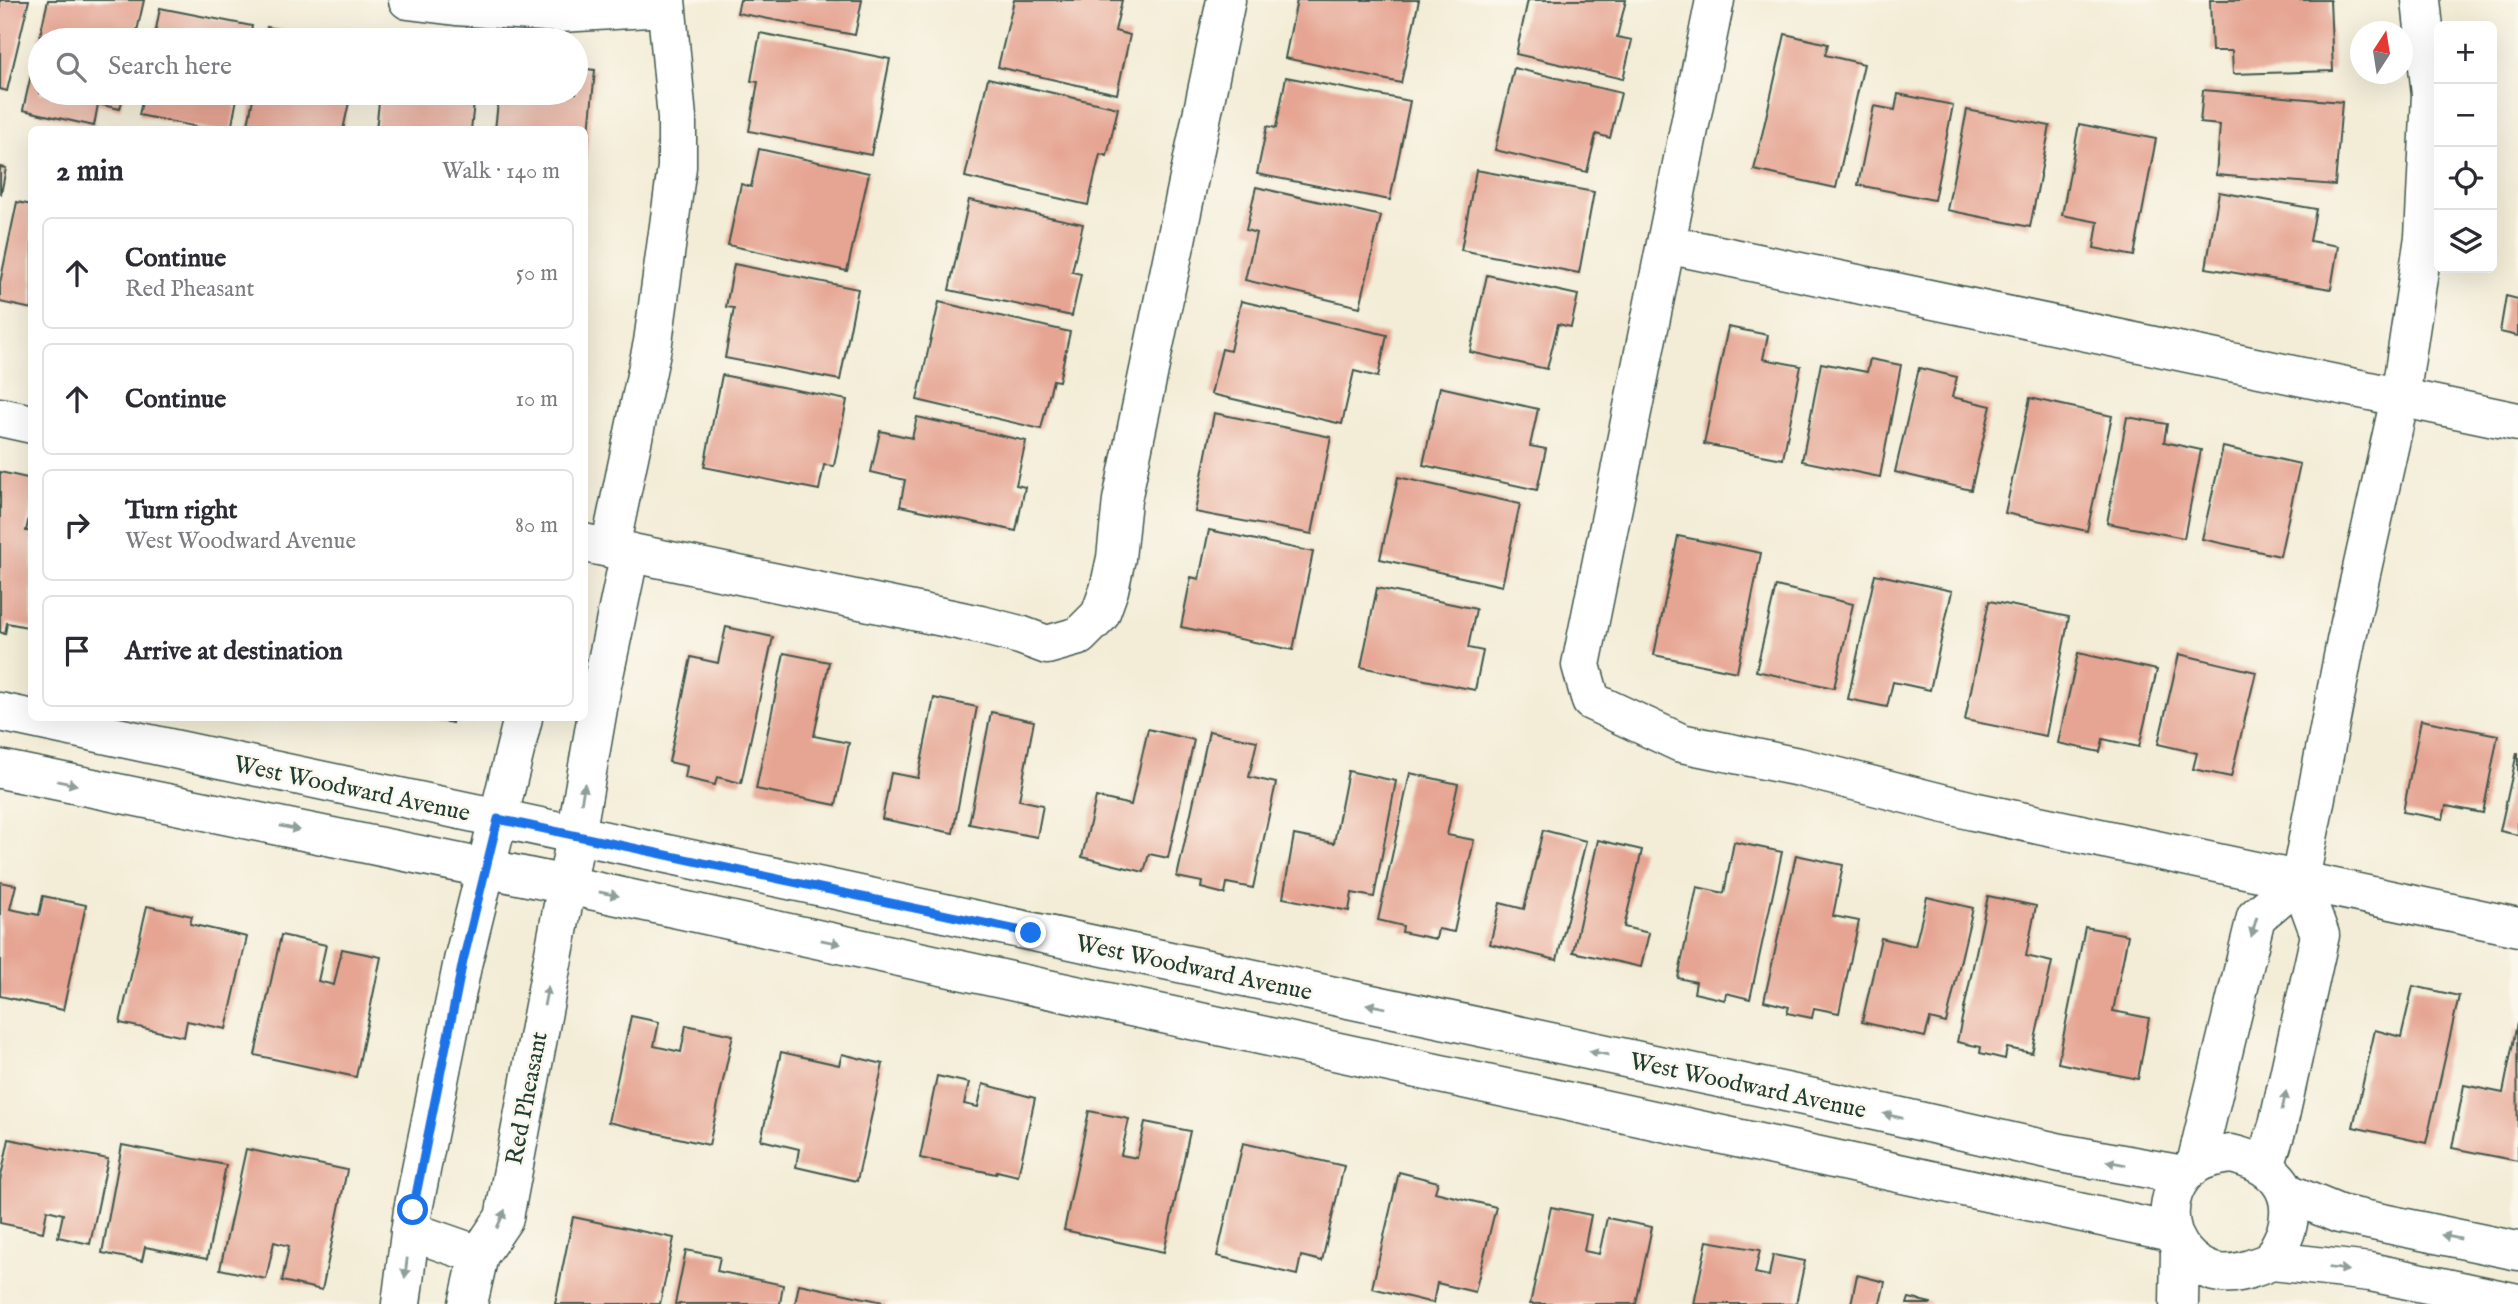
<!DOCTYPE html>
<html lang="en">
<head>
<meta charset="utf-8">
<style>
  body { margin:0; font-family:"IM FELL English",serif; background:#f2f2f3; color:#2b2b33 }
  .controls { position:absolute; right:21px; top:21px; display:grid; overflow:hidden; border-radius:10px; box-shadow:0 7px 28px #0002 }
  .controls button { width:63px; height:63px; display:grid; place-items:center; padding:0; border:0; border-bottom:2px solid #e1e1e2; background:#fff; color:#2b2b33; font:35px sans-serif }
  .compass { position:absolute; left:2350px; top:21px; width:63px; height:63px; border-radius:50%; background:#fff; box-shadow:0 7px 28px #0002; rotate:12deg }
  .stop { position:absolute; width:21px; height:21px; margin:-16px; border:5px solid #1a73e8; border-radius:50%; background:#fff }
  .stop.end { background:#1a73e8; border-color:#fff; box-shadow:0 2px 7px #0008 }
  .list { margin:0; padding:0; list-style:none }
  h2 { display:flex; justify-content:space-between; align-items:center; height:91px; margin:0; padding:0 28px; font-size:30px }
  h2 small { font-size:23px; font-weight:400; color:#7c7c81 }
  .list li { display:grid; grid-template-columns:46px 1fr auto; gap:21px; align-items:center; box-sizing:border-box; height:112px; margin:0 14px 14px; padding:0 14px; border:2px solid #e1e1e2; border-radius:10px }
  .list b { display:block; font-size:26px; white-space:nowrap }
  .list p { margin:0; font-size:23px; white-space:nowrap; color:#7c7c81 }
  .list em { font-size:23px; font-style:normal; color:#7c7c81 }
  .icon { flex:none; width:38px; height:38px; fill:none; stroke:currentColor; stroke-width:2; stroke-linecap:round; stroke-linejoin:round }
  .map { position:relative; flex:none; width:2518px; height:1304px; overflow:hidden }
  .search { position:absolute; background:#fff; box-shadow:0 7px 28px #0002; left:28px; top:28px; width:560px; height:77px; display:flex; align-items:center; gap:18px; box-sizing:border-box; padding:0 24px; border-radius:38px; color:#7c7c81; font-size:26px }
  .panel { position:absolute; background:#fff; box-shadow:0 7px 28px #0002; left:28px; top:126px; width:560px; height:595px; border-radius:10px }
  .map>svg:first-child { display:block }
  .building { fill:#e6a593 }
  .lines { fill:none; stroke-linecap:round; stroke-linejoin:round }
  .minor-casing { stroke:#3f574c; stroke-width:41 }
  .tertiary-casing { stroke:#3f574c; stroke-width:41 }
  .minor { stroke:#fff; stroke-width:38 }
  .tertiary { stroke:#fff; stroke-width:38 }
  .oneway { fill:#8f9e9a }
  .route { stroke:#1a73e8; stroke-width:9 }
  .labels { text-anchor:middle; stroke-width:5; stroke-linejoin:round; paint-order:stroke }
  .street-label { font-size:24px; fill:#1f3d34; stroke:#fbf7ec }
</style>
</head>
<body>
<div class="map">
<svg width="2518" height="1304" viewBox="0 0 2518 1304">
  <rect width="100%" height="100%" fill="#fbf7ec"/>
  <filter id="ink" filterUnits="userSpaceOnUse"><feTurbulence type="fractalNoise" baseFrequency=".0143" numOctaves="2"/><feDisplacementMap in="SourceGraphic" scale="14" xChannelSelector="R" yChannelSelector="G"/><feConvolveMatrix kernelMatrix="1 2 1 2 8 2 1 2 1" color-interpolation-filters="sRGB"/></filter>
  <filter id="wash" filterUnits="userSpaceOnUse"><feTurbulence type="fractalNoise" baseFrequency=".00686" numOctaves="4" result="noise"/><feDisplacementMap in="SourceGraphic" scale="28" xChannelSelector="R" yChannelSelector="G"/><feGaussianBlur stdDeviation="1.57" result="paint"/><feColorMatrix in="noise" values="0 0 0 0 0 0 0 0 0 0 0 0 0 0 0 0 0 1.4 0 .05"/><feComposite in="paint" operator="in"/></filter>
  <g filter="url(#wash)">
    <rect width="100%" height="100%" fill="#f3edd7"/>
    <g id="blocks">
      <!-- building -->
      <path class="building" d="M0 0H29L7 91 0 89Z
        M48 0H144L135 40H40V93H124L120 109 98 104 94 126 23 110Z
        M740 0H862L855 35 737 13Z
        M1014 0H1122L1115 31 1130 35 1117 94 998 67Z
        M1297 0H1419L1401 83 1285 58Z
        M1528 0H1626L1617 37 1632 40 1623 79 1516 54Z
        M2210 0H2330L2333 71 2233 74 2232 51H2212Z
        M160 8 252 26 249 40H154Z
        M267 27 331 39V40H265Z
        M760 33 890 59 871 155 749 131 758 82 751 81Z
        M1785 34 1828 44 1825 55 1864 64 1836 188 1754 170Z
        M576 68 595 70 586 163 584 162V130H495L499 93H576Z
        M1514 68 1621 93 1610 138 1596 134 1587 172 1495 150Z
        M1286 77 1410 101 1390 200 1257 174 1267 126 1276 128Z
        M988 78 1118 108 1107 156 1100 154 1088 205 965 177Z
        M2203 90 2342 102 2335 185 2216 175 2220 125 2200 123Z
        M144 93H238L231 130H212L139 115Z
        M254 93H351L343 130H247Z
        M380 93H475L471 130H376Z
        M1898 94 1953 105 1934 200 1858 185 1874 106 1895 110Z
        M1967 110 2050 126 2030 227 1947 210Z
        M2079 124 2156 139 2134 256 2094 248 2098 222 2062 215Z
        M759 149 869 173 847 271 728 245 741 184 751 187Z
        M0 167 6 168 1 194H0Z
        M1476 170 1594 192 1579 273 1461 250Z
        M1256 187 1381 216 1360 307 1245 280 1256 233 1246 230Z
        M2219 192 2316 209 2310 241 2338 246 2331 289 2206 268Z
        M969 200 1083 224 1072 272 1081 274 1072 316 949 290Z
        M17 202 32 205V309L0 302V283Z
        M734 264 858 289 840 380 725 358 734 308 726 307Z
        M1487 275 1578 295 1571 327 1558 324 1547 369 1470 352Z
        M2506 296 2518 299V336L2500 332Z
        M1241 301 1387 335 1378 377 1354 371 1342 424 1211 394 1222 349 1230 351Z
        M939 302 1070 332 1059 381 1053 380 1041 429 917 400Z
        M1728 327 1768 335 1763 359 1801 366 1783 459 1704 444Z
        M1870 359 1901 365 1880 477 1802 461 1821 363 1867 372Z
        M1919 368 1957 377 1952 397 1991 406 1971 490 1895 472Z
        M722 375 847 400 834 466 824 465 819 490 704 467Z
        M1440 387 1538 409 1530 446 1546 449 1537 490 1423 465Z
        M2030 398 2112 416 2087 531 2005 513Z
        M1214 413 1331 437 1312 534 1195 512Z
        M917 417 1026 441 1016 485 1025 487 1016 531 900 506 905 480 871 472 880 431 912 438Z
        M2127 417 2167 424 2164 442 2201 450 2184 538 2107 523Z
        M2223 447 2300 464 2280 556 2202 539Z
        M0 472 32 479V504L26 531 32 532V628L7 623 5 634 0 632Z
        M1398 477 1520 504 1502 586 1380 559Z
        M1209 530 1313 552 1293 650 1181 627 1191 577 1199 579Z
        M1678 536 1761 553 1737 672 1654 655Z
        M1875 574 1952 591 1930 690 1893 682 1887 707 1848 699Z
        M1776 586 1853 604 1834 688 1756 671Z
        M1377 588 1476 609 1468 648 1483 651 1475 690 1361 667Z
        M1989 601 2069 617 2046 736 1965 720Z
        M726 627 773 637 741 783 717 777 715 785 685 778 687 766 669 762 691 657 718 663Z
        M784 653 829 662 814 736 849 743 836 805 756 789Z
        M2078 653 2157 670 2139 747 2103 739 2100 752 2058 743Z
        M2179 654 2256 672 2231 777 2193 769 2197 753 2158 744Z
        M934 698 977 707 953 833 882 819 891 773 918 778Z
        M991 712 1034 721 1019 800 1043 805 1037 837 969 824Z
        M434 719V718H453L452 723Z
        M2421 720 2498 735 2483 813 2446 806 2443 819 2403 812Z
        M1148 729 1194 740 1168 858 1149 854 1144 872 1082 857 1096 797 1131 805Z
        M1209 731 1257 741 1249 777 1276 783 1253 888 1227 883 1225 894 1201 888 1202 882 1177 877Z
        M2517 753H2518V835L2500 831Z
        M1348 771 1396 781 1374 897 1352 893 1349 911 1283 898 1294 835 1334 843Z
        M1410 773 1458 784 1447 835 1474 840 1454 932 1438 929 1436 939 1402 932 1403 926 1378 920Z
        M1543 830 1586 841 1557 960 1490 944 1500 903 1524 909Z
        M1598 840 1642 850 1624 927 1649 933 1641 967 1573 952Z
        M1734 842 1782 852 1750 999 1726 993 1725 1000 1694 993 1696 982 1678 978 1697 887 1724 893Z
        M1796 855 1843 865 1833 916 1859 921 1839 1013 1814 1008 1812 1018 1787 1013 1789 1007 1764 1001Z
        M0 882 16 885 10 909 39 915 43 896 86 905 63 1010 0 996Z
        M1988 896 2036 906 2026 956 2052 962 2032 1053 2007 1048 2005 1059 1980 1053 1981 1047 1957 1042Z
        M1927 897 1973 908 1946 1023 1930 1019 1925 1037 1862 1022 1881 938 1915 946Z
        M147 906 192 916 190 924 247 937 226 1029 187 1021 184 1037 120 1023Z
        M2085 927 2128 935 2113 1011 2149 1018 2138 1079 2058 1063Z
        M281 935 326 945 318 981 334 985 342 949 381 957 356 1077 255 1055Z
        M2413 986 2459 996 2426 1143 2353 1127 2375 1030 2401 1037Z
        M631 1016 659 1022 654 1046 681 1052 686 1025 733 1035 709 1145 608 1122Z
        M2517 1023 2518 1161 2452 1148 2464 1085 2503 1093Z
        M781 1052 839 1065 842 1054 883 1064 857 1181 796 1167 799 1149 761 1140Z
        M937 1076 969 1083 964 1104 978 1107 983 1084 1035 1098 1018 1176 997 1171 996 1174 920 1158Z
        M1089 1111 1129 1119 1121 1155 1137 1158 1145 1122 1190 1131 1164 1252 1064 1230Z
        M9 1139 108 1159 90 1244 58 1237 63 1214 47 1210 43 1232 0 1223V1181Z
        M1243 1143 1344 1166 1322 1261 1301 1256 1297 1275 1217 1256Z
        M122 1145 226 1165 207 1259 145 1247 142 1261 102 1253Z
        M246 1149 347 1170 322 1290 282 1281 289 1246 274 1242 266 1279 220 1269Z
        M1399 1172 1438 1182 1435 1192 1496 1207 1475 1292 1437 1283 1433 1303 1372 1288Z
        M1551 1207 1591 1215 1584 1251 1599 1254 1607 1218 1652 1227 1636 1304H1530Z
        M573 1217 674 1238 660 1304H555Z
        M1707 1241 1760 1250 1755 1273 1769 1276 1773 1255 1805 1261 1796 1304H1694Z
        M686 1250 720 1257 717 1271 783 1285 780 1304H675Z
        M1857 1275 1885 1282 1880 1304H1851Z
        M799 1284 888 1303V1304H795Z
        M1909 1298 1931 1303 1930 1304H1907Z"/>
    </g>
  </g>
  <g filter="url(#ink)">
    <use href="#blocks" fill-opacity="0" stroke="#3f574c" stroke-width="2"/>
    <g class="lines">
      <!-- minor casing -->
      <g class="minor-casing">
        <path id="minor" d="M408 0 456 6 560 13 666 7
          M1715 0 1581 665 1591 701 1681 743 1799 767 1973 811 2518 927
          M1666 244 2518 422
          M0 417 32 424
          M584 543 981 625 1020 635 1047 645 1079 636 1100 615 1109 590 1116 558 1122 500 1226 0
          M610 548 653 342 677 167V118L666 0
          M410 1231 479 1255
          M401 1304 413 1210 463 961 523 718
          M468 1304 479 1255 504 1218 576 836 602 685 630 552"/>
      </g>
      <!-- tertiary casing -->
      <g class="tertiary-casing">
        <path id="tertiary" d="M0 712 1879 1112 2061 1153 2183 1175
          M0 769 567 885 2171 1232
          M2231 1154C2271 1163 2299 1188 2286 1231 2283 1241 2276 1251 2272 1261 2254 1268 2233 1277 2214 1272 2165 1258 2154 1193 2195 1165 2206 1157 2219 1156 2231 1154Z
          M2196 1164 2256 917 2300 880
          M2265 1167 2278 1125 2320 935 2300 880 2346 641 2400 398 2424 237 2431 95 2421 0
          M2288 1193 2339 1214 2518 1251
          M2272 1261 2370 1272 2518 1303
          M2179 1304 2180 1250"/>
      </g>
      <!-- minor -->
      <use href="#minor" class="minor"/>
      <!-- tertiary -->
      <use href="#tertiary" class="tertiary"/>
    </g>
    <!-- one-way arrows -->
    <defs><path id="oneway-solid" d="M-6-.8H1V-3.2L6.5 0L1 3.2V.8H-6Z" transform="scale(1.75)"/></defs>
    <g class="oneway">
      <use href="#oneway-solid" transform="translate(67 783) rotate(11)"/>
      <use href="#oneway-solid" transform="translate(583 793) rotate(-80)"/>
      <use href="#oneway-solid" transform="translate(290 828) rotate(12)"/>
      <use href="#oneway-solid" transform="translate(609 894) rotate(12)"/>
      <use href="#oneway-solid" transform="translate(2254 927) rotate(106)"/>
      <use href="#oneway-solid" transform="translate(831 942) rotate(12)"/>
      <use href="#oneway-solid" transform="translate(546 996) rotate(-79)"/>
      <use href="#oneway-solid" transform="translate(1376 1006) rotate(-168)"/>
      <use href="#oneway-solid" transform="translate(1599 1053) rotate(-168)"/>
      <use href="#oneway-solid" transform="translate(2284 1101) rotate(-78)"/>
      <use href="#oneway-solid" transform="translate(1893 1116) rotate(-167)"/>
      <use href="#oneway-solid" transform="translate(2116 1163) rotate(-170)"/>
      <use href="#oneway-solid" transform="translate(501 1219) rotate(-66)"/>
      <use href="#oneway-solid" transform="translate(2451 1237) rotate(-168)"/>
      <use href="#oneway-solid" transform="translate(406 1268) rotate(97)"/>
      <use href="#oneway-solid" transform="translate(2339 1269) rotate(7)"/>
    </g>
  </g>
  <g class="lines" filter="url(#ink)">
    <!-- route -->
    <path class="route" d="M413 1210 463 961 498 819 1031 933"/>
  </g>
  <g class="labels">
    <!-- street labels -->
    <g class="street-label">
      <text transform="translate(352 788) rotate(12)" y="8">West Woodward Avenue</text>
      <text transform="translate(1194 967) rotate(12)" y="8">West Woodward Avenue</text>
      <text transform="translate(1748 1085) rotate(12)" y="8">West Woodward Avenue</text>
      <text transform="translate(526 1098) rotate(-79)" y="8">Red Pheasant</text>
    </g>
  </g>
</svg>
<div class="controls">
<button>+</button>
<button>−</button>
<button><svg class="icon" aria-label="locate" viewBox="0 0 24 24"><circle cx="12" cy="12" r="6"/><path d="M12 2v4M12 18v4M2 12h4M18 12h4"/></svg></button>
<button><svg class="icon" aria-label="layers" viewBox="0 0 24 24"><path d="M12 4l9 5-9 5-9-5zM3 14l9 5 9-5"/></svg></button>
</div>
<svg class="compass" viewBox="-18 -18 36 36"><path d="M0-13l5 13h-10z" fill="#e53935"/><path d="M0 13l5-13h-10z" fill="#7c7c81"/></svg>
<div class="stop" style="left:413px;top:1210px"></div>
<div class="stop end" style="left:1031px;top:933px"></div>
<div class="search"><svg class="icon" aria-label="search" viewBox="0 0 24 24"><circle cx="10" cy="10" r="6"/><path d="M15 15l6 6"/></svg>Search here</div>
<section class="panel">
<h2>2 min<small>Walk · 140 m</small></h2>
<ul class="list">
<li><svg class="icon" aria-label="ahead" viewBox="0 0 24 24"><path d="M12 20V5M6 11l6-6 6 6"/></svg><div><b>Continue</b><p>Red Pheasant</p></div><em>50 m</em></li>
<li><svg class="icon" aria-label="ahead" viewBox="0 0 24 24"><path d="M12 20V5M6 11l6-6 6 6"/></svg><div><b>Continue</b></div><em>10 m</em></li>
<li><svg class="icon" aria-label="right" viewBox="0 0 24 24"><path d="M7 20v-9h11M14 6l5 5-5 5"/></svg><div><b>Turn right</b><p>West Woodward Avenue</p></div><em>80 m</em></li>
<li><svg class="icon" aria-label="arrive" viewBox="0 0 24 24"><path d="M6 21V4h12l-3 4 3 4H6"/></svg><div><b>Arrive at destination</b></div></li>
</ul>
</section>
</div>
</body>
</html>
